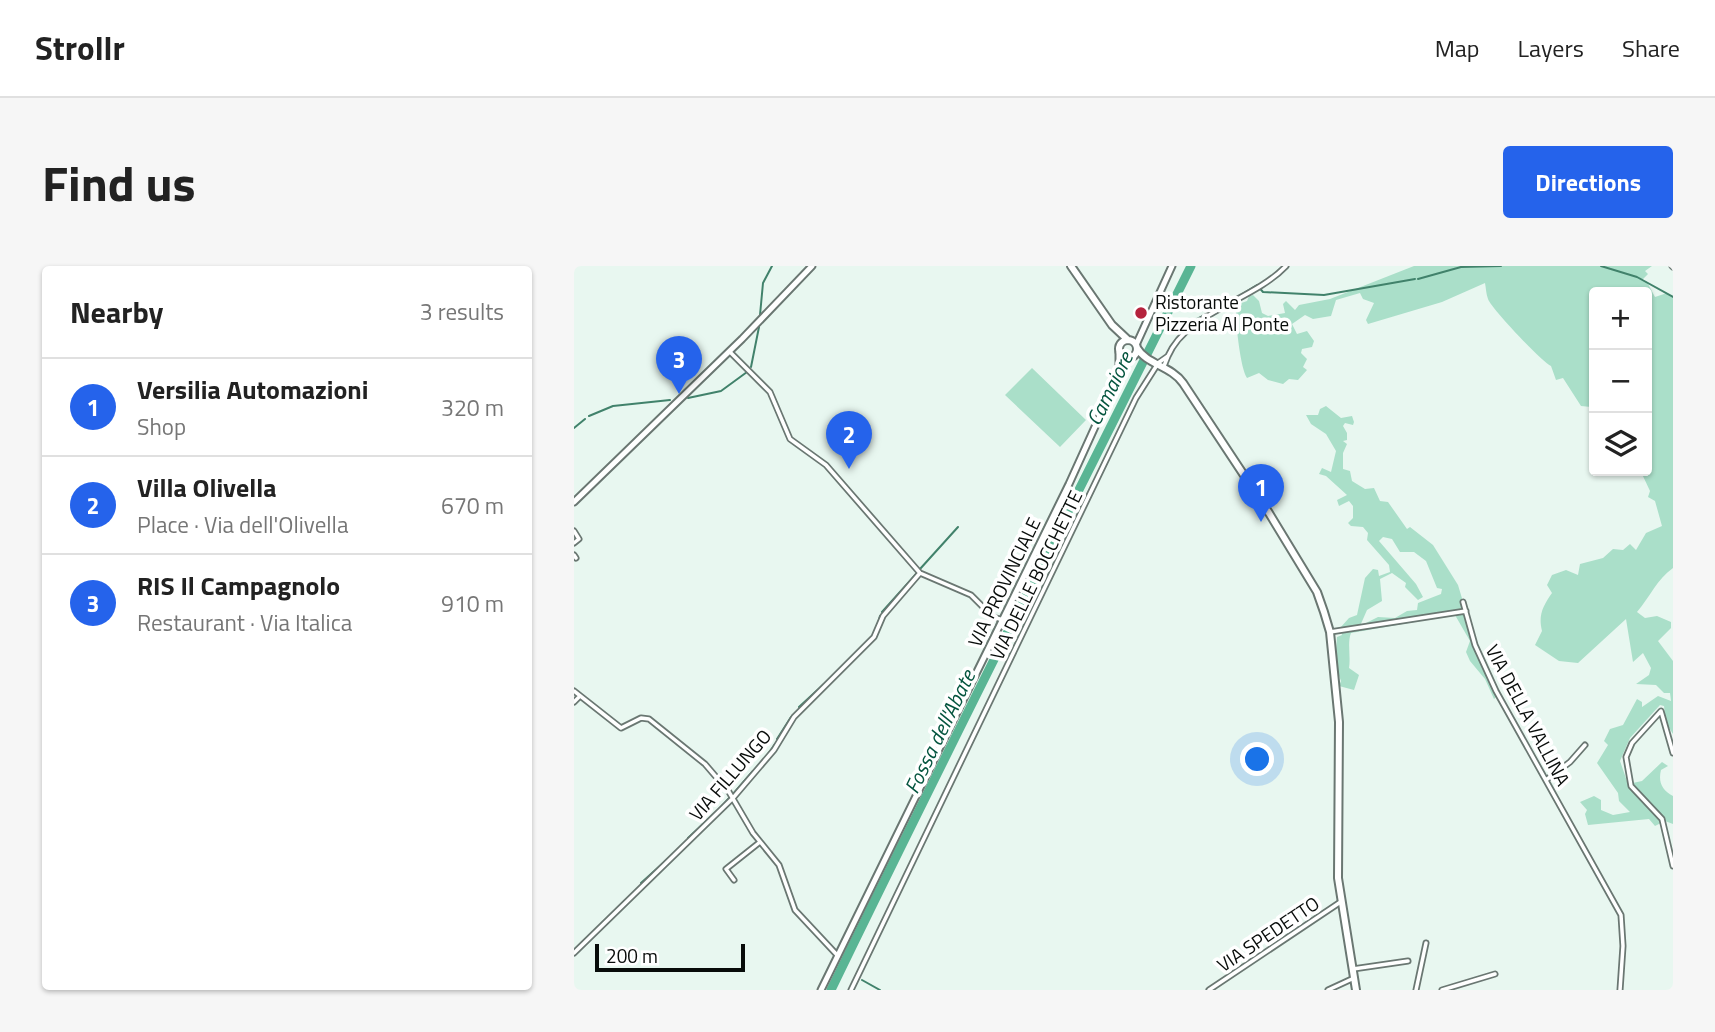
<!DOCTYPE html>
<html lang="en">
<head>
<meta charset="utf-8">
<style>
  body { margin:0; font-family:"Titillium Web",sans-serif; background:#f6f6f6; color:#222 }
  .controls { position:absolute; right:21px; top:21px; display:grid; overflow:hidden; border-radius:7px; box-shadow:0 2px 5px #0004 }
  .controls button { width:63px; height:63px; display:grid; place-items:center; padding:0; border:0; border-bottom:2px solid #e0e0e0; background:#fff; color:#222; font:35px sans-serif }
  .scale { position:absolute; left:21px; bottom:18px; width:150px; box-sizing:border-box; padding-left:7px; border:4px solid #080c0a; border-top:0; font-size:19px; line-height:24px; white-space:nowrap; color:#080c0a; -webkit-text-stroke:5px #fff; paint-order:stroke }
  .you { position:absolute; left:684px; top:494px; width:24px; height:24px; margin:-18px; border:5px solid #fff; border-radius:50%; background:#1a73e8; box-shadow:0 0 0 10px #1a73e833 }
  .badge { display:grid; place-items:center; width:46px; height:46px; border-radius:50%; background:#2563eb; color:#fff; font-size:23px; font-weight:700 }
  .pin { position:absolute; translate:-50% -58px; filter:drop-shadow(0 2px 4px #0008) }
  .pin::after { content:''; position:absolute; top:37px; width:24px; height:21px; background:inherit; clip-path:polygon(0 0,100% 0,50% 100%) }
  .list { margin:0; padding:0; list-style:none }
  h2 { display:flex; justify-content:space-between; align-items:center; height:91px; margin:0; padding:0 28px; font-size:30px }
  h2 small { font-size:23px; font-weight:400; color:#767676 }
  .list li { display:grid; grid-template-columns:46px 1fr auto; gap:21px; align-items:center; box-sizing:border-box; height:98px; padding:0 28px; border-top:2px solid #e0e0e0 }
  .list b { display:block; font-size:26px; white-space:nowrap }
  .list p { margin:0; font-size:23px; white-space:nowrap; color:#767676 }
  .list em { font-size:23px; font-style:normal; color:#767676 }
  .icon { flex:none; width:38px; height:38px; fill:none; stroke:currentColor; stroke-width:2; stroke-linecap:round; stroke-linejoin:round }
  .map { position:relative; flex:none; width:1099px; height:724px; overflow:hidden; border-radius:7px }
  header { display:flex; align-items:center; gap:42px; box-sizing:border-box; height:98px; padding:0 35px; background:#fff; border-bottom:2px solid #e0e0e0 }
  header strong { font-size:33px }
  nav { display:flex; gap:38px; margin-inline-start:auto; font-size:24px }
  .intro { display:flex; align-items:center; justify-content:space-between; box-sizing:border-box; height:168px; padding:0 42px }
  h1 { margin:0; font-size:49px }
  .button { padding:18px 32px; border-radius:7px; background:#2563eb; color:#fff; font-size:24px; font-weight:700 }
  main { display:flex; gap:42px; padding:0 42px }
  aside { flex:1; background:#fff; border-radius:7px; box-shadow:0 2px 5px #0004 }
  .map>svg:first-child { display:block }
  .green { fill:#aadfc9; fill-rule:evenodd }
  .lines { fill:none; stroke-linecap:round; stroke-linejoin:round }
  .stream { stroke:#41826b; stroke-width:2 }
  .river { stroke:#59b594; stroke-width:9 }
  .street-casing { stroke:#6a7772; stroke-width:7 }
  .secondary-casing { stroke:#6a7772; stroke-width:9 }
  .primary-casing { stroke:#6a7772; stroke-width:10 }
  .street { stroke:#fff; stroke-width:3.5 }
  .secondary { stroke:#fff; stroke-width:5 }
  .primary { stroke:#fff; stroke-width:6 }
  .poi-dot { fill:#b5233d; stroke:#fff; stroke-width:2.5 }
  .labels { text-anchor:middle; stroke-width:7; stroke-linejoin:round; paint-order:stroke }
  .poi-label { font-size:19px; fill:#080c0a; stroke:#fff; text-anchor:start }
  .street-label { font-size:19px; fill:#080c0a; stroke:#fff }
  .water-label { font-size:21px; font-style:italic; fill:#05553f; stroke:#fff }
</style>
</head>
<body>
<header>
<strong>Strollr</strong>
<nav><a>Map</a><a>Layers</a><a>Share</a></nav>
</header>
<div class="intro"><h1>Find us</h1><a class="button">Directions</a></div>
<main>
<aside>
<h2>Nearby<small>3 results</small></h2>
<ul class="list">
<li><span class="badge">1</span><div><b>Versilia Automazioni</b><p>Shop</p></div><em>320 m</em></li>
<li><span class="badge">2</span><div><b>Villa Olivella</b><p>Place · Via dell'Olivella</p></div><em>670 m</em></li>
<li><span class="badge">3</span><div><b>RIS Il Campagnolo</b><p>Restaurant · Via Italica</p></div><em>910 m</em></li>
</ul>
</aside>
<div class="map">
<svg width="1099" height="724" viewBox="0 0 1099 724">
  <rect width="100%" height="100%" fill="#e8f7f0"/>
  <!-- green -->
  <path class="green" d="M840 0H1078L1071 5 1074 8 1068 14 1073 16 1081 31 1093 27 1099 31V302C1083 313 1076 331 1063 346L1071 352 1083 350 1097 356V362L1084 375 1099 395V468L1092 457 1090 440 1086 439 1056 472 1046 495 1054 518 1068 515 1088 496 1094 500 1087 504C1084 516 1088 524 1099 530V558L1091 555 1081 560 1075 553 1014 559 1011 548 1013 544 1006 536 1020 530 1027 534V544L1039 549 1056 546 1045 535 1044 527 1023 497 1034 479 1030 475 1036 463 1049 459 1063 433 1068 436V441L1084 430 1097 435 1096 427H1090L1082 419 1062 418 1075 409 1077 402 1069 387 1059 396 1052 353 1004 397 985 395 961 379 968 365C964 349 969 340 978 327L973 319 978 309 992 304 1004 309 1006 298 1029 292 1039 283 1049 284 1056 278 1062 284 1072 267 1088 260 1081 235 1074 231 1076 225 1068 208H1058L1057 205H1073V26H1020V156L1017 141 1007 140 989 112 982 114 977 100C968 96 917 42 914 33 912 28 912 22 911 17L868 36 794 58 792 54 800 37 789 33 786 27 762 34 757 50 739 53 731 49 718 58 723 68 733 65 740 75 738 81 728 83 727 87 733 93 729 101 733 104 724 114 715 113 709 118 694 114 685 107 673 112C666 102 661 52 662 39L673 35 675 30 679 29 685 35 688 47 694 50 711 47 709 38 712 35 721 44 725 39 756 33Z
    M458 102 512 154 486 181 431 129Z
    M752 140 767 152 778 150 780 156 779 159 771 157 769 160 773 167V174L769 175 773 178 769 187V203L776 205 778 215 791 223 800 222 806 235 814 236 833 263 836 261 859 279 884 319 902 379 925 428 920 433 911 413 896 395 892 386 896 375 881 349 777 367C773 377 777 390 775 402L785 409 780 424 765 420 767 415 761 399 763 371 768 369 766 362 775 352 783 349 791 312 799 303 804 304 805 310 816 306 815 299 793 274 794 267 789 261 777 260 774 257 779 252V240L775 235 765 240 763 234 773 229 752 210 745 208 748 202 757 206 762 185 752 168 737 158 732 149H744L746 143ZM809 271 818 273 826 286H840L852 295 863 322 868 323 867 328 844 337 843 344 833 345 821 352 804 351 786 360 793 344 808 335 806 313 818 307 832 317 831 321 844 334 849 331 842 318 805 275Z"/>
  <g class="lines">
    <!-- stream -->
    <path class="stream" d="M1027 0 1063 11 1099 31
      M844 13 887 1 927 0
      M652 38 683 19 689 26 750 29 841 13
      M186 49 189 17 198 0
      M591 50 611 59 641 44
      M177 101 185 61
      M114 132 147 125 173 106
      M15 150 39 140 96 134
      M0 162 11 153
      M346 303 384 261
      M308 346 343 307
      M304 358 306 350
      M225 441 250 418
      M203 473 217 451
      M192 491 201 478
      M159 528 179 505
      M148 540 156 531
      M114 572 143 545
      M67 617 97 590
      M288 714 306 724"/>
    <!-- river -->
    <path class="river" d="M257 724C374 482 497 241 617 0"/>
    <!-- street casing -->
    <g class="street-casing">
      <path id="street" d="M1098 0 1099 1
        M156 86 196 126 216 173 252 199 346 307 397 329 419 351 429 354
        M594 90C613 46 679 35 712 0
        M584 97 594 90 590 100
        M0 265 5 273 0 277
        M0 289 2 292
        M889 336 901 379 922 425 1047 649 1049 680 1046 724
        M756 366 892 345
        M0 425 47 462 67 452 75 453 131 498 155 526 179 567 205 599 221 644 264 690
        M0 436 6 430
        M1099 487 1087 445 1058 477 1052 491 1057 520 1088 553 1099 600
        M972 514 996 496 1011 479
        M160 614 152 603 186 576
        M0 687 159 532 200 484 220 451 300 371 309 350 346 307
        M779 703 834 695
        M277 724 562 132 583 99
        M635 724 768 635
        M754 724 780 712
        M842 724 852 677
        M868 724 921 708"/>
    </g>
    <!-- secondary casing -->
    <g class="secondary-casing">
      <path id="secondary" d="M562 79 598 0
        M545 87V105
        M0 236 168 73 238 0
        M247 724 495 218 545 108 556 92"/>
    </g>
    <!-- primary casing -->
    <g class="primary-casing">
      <path id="primary" d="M497 0 538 59 554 74
        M545 83a9 9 0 1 1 18 0a9 9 0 1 1-18 0Z
        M563 82C572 98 597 100 609 117L695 247 743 326 750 346 756 366 765 456 764 612 782 724"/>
    </g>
    <!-- street -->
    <use href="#street" class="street"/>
    <!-- secondary -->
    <use href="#secondary" class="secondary"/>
    <!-- primary -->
    <use href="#primary" class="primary"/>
  </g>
  <!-- markers -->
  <circle class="poi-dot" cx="567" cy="47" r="7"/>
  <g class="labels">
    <!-- poi labels -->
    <g class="poi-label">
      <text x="581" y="43">Ristorante<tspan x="581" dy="22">Pizzeria Al Ponte</tspan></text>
    </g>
    <!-- street labels -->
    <g class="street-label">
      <text transform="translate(462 309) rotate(-64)" y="7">VIA DELLE BOCCHETTE</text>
      <text transform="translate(430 316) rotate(-64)" y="7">VIA PROVINCIALE</text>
      <text transform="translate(954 449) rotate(62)" y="7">VIA DELLA VALLINA</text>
      <text transform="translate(156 509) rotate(-49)" y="7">VIA FILLUNGO</text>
      <text transform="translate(694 668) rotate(-34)" y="7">VIA SPEDETTO</text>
    </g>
    <!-- water labels -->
    <g class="water-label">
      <text transform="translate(536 123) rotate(-64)" y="7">Camaiore</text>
      <text transform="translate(366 466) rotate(-64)" y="7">Fossa dell'Abate</text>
    </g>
  </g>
</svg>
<div class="controls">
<button>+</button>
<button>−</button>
<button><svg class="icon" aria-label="layers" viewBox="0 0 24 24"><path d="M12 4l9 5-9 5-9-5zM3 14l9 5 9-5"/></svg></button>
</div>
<div class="scale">200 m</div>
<div class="you"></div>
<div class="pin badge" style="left:687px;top:256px">1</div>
<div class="pin badge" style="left:275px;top:203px">2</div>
<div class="pin badge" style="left:105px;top:128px">3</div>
</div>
</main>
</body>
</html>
